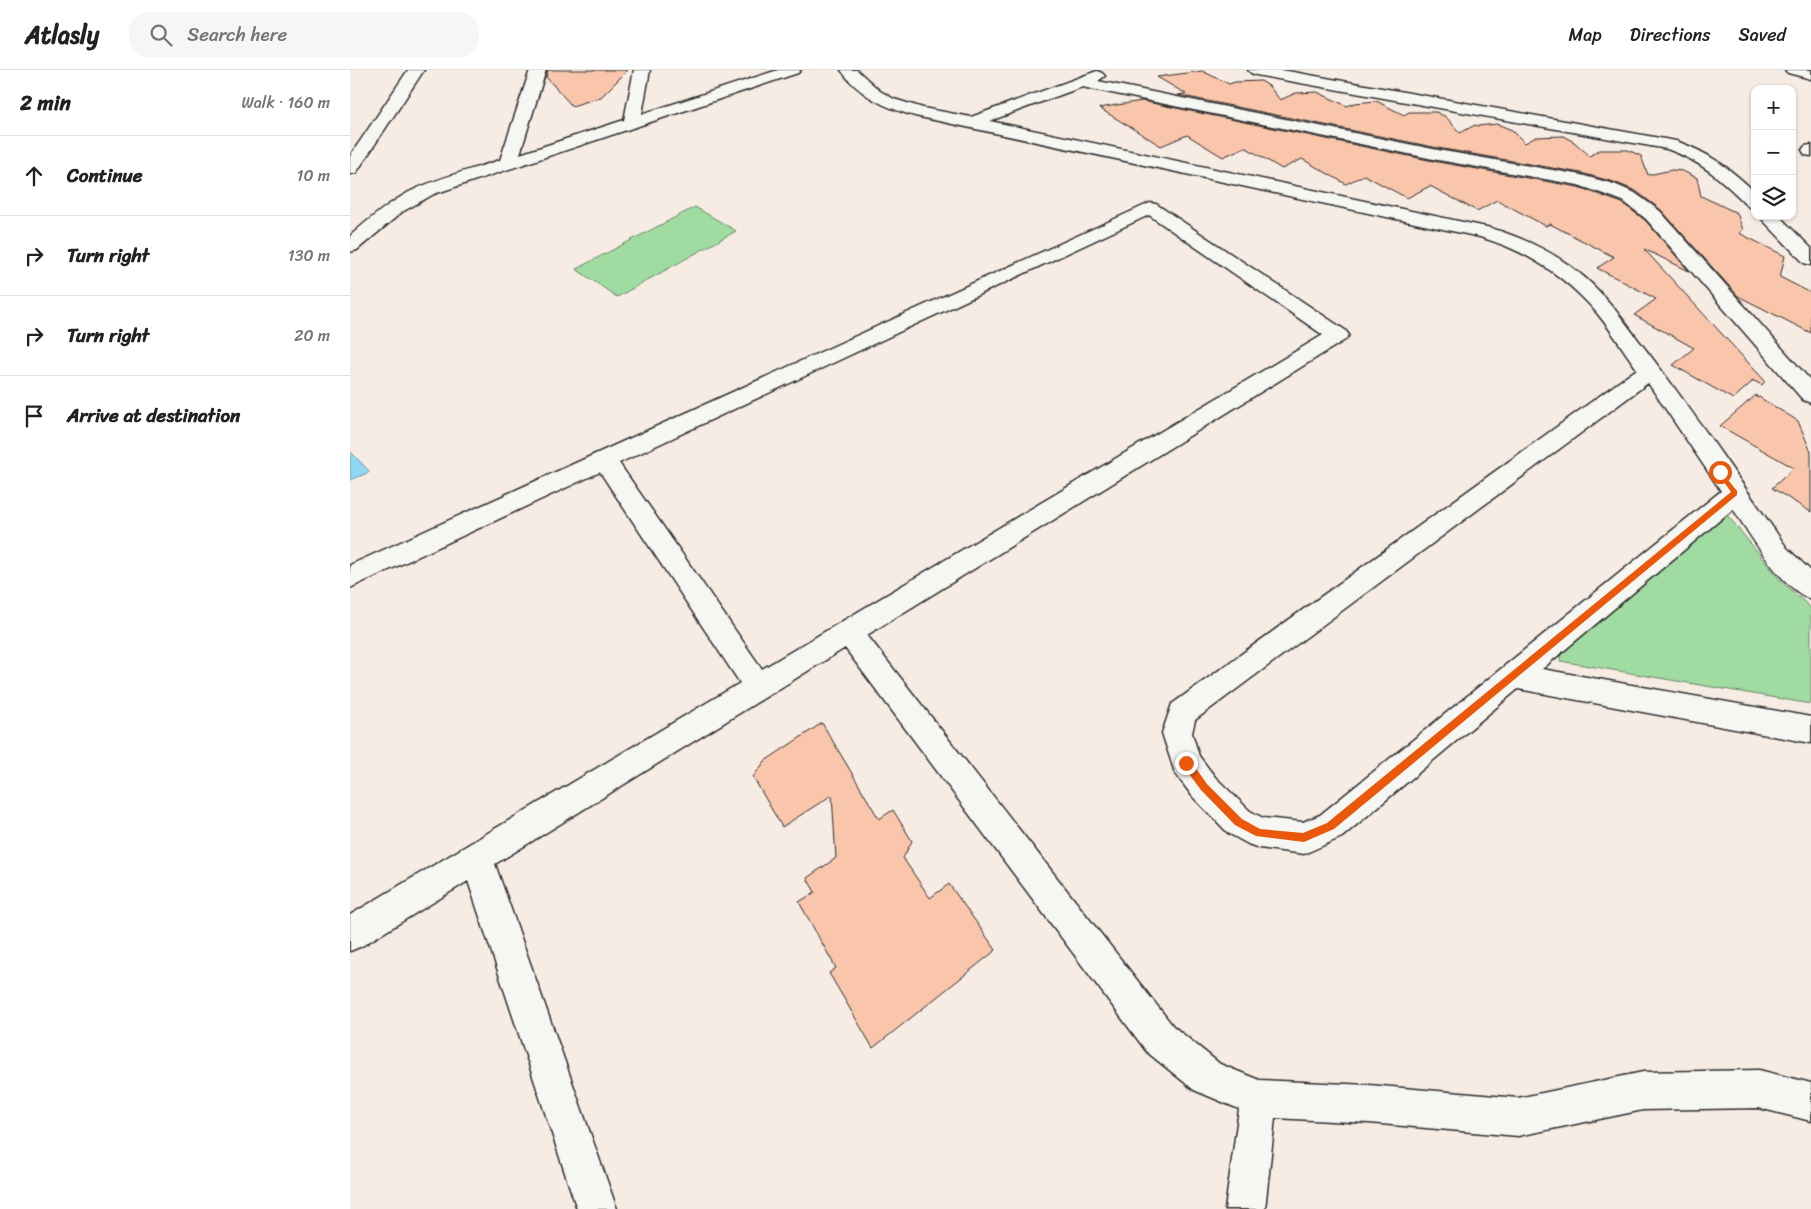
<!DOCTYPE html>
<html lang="en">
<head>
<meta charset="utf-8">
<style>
  body { margin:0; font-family:Sriracha,sans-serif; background:#f6f6f6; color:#202124 }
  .controls { position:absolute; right:15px; top:15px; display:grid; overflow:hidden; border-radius:10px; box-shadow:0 1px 4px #0004 }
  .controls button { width:45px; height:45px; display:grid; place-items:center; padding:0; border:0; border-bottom:1px solid #e0e0e0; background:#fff; color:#202124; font:25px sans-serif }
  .stop { position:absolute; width:15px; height:15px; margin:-11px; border:4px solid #ea580c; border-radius:50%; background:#fff }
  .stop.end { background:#ea580c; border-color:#fff; box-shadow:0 1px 5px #0008 }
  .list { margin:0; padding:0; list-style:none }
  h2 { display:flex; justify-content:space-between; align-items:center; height:65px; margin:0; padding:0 20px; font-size:21px }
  h2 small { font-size:16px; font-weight:400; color:#757577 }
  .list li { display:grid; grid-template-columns:32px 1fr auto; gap:15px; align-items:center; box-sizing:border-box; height:80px; padding:0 20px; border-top:1px solid #e0e0e0 }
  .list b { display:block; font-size:19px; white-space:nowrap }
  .list em { font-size:16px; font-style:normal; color:#757577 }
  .icon { flex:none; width:28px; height:28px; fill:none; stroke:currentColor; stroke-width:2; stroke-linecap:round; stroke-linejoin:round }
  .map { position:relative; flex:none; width:1461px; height:1139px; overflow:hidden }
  header { display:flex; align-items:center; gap:30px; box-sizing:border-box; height:70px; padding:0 25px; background:#fff; border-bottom:1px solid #e0e0e0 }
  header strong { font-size:24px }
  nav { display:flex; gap:28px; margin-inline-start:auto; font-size:18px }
  .search { width:350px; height:45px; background:#f6f6f6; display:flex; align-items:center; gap:12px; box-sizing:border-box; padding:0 18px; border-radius:20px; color:#757577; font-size:19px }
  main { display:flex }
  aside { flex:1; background:#fff }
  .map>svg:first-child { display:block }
  .green { fill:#a0dca2; stroke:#668466 }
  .water { fill:#8fd8f1; stroke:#6793a2 }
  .building { fill:#fac6ab; stroke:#2b2b2b }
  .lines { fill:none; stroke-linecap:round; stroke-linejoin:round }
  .minor-casing { stroke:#2b2b2b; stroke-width:3 }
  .minor { fill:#f6f6f2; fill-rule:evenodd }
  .route { fill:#ea580c }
</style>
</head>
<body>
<header>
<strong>Atlasly</strong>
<div class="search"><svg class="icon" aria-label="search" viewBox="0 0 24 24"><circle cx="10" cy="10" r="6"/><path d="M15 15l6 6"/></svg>Search here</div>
<nav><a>Map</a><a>Directions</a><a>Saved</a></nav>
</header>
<main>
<aside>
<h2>2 min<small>Walk · 160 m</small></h2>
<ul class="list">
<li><svg class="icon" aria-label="ahead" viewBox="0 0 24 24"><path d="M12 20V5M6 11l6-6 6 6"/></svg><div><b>Continue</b></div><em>10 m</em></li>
<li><svg class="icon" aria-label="right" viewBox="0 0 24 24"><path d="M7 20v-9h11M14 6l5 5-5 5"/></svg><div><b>Turn right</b></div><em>130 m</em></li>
<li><svg class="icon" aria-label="right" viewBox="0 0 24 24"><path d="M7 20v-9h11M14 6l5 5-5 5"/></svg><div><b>Turn right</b></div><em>20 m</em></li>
<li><svg class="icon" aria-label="arrive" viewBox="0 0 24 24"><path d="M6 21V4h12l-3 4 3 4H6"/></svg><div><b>Arrive at destination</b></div></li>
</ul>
</aside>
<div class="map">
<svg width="1461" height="1139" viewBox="0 0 1461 1139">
  <rect width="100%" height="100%" fill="#f7ece4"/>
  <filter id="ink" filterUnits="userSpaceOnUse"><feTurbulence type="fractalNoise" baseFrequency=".02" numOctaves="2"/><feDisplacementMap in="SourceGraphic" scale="10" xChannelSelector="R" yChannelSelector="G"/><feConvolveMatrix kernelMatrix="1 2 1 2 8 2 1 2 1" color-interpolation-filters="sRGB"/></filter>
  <g filter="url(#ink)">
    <!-- green -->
    <path class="green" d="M345 137 386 161 267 227 226 199Z
      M1369 435 1432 512 1461 538V634L1210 591 1211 581Z"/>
    <!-- water -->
    <path class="water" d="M0 381 20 402 0 410Z"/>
    <!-- building -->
    <path class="building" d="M198 0H278L251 27 222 36 196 7Z
      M852 1 879 14 885 12 911 11 919 16 930 30 946 23 967 22 997 36 1005 33 1026 31 1054 45 1059 42H1086L1096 47 1110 63 1125 55 1128 56 1147 54 1162 60 1175 73 1186 67 1213 66 1224 72 1240 86 1249 80H1278L1291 86 1298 105 1322 100 1333 101 1347 108 1351 126 1387 143 1393 160 1389 163 1435 186 1430 207 1461 223V263L1388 226 1311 140 1286 121 1264 112 1231 103 1088 78 828 25 836 24 807 7Z
      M792 31 1088 92 1228 117 1272 133 1295 150 1339 201 1294 179 1415 311 1412 315 1402 310V312L1383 329 1323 295 1344 278 1284 245 1306 229 1247 198 1264 187 1200 154 1196 156 1147 130 1127 141 1080 116 1057 128 1014 105 996 114 952 89 932 99 895 77 873 87 837 65 811 76 749 38Z
      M1406 325 1407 328 1409 327 1448 351 1461 382V442L1422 418 1444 398 1370 356Z
      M472 653 529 749 543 740 562 771 553 788 580 828 599 814 646 880 523 978 479 903 486 898 449 832 465 822 457 808 486 788 482 725 432 757 403 707 415 691Z"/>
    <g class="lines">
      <!-- minor casing -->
      <g class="minor-casing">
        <path id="minor" d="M58 0H74L6 103 0 104V86Z
          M180 0H196L170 84 274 50 284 0H300L292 44 428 0H451L448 3 84 124 52 142 7 180 0 182V166C18 150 37 134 59 122 87 108 120 100 150 90Z
          M491 0H507L530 21 544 29 573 38 621 47 747 1 752 3 755 6 748 11 1088 80 1231 105 1264 114 1285 123 1310 141 1461 311V333L1453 330 1296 149 1273 131 1228 115 1088 90 732 17 640 51 1141 158C1173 168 1202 181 1228 202 1255 223 1275 253 1296 280 1345 344 1390 411 1437 478L1461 501V529C1431 519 1400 464 1383 439L1192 599 1461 647V673L1168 619 992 767 954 784 909 778 898 774 878 763 843 727 825 703 812 663 822 634 1287 299C1271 277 1256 251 1236 231 1206 200 1171 179 1130 167L565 46C536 38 509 26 491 0ZM1298 313 1371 421 970 745 953 752 913 748 900 741 865 707 849 686 842 663 845 650Z
          M898 0H932L1326 71C1358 82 1381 99 1405 122V138L1399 137C1372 110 1353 92 1317 79L906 5 901 3Z
          M1435 0H1461V9L1438 3Z
          M1461 75V86L1455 85 1452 80 1455 76Z
          M800 133 806 134 995 260 999 265 995 270 517 565 823 956 870 994 909 1010 1019 1015 1168 1028 1293 1002 1409 1000 1461 1013V1051L1409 1038 1293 1040 1168 1066 1019 1053 925 1048 915 1139H875L889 1039 844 1020 797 982 495 578 145 794 267 1139H227L118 811 12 876 0 881V845L390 613 250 402 0 518V495ZM799 145 973 265 412 599 269 393Z
          M1409 146H1429L1461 178V195L1454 193Z"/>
      </g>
      <!-- minor -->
      <use href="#minor" class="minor"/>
    </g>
  </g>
  <!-- route -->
  <path class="route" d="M1370 400 1387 421V425L984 759 954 772 906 766 885 755 851 720 833 696V690H840L857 714 892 749 910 759 953 763 977 753 1381 422 1367 402Z"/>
</svg>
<div class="controls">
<button>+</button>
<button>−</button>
<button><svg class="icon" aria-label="layers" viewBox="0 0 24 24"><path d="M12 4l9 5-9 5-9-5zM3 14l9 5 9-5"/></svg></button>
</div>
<div class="stop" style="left:1370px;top:402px"></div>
<div class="stop end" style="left:836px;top:693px"></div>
</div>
</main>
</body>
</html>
